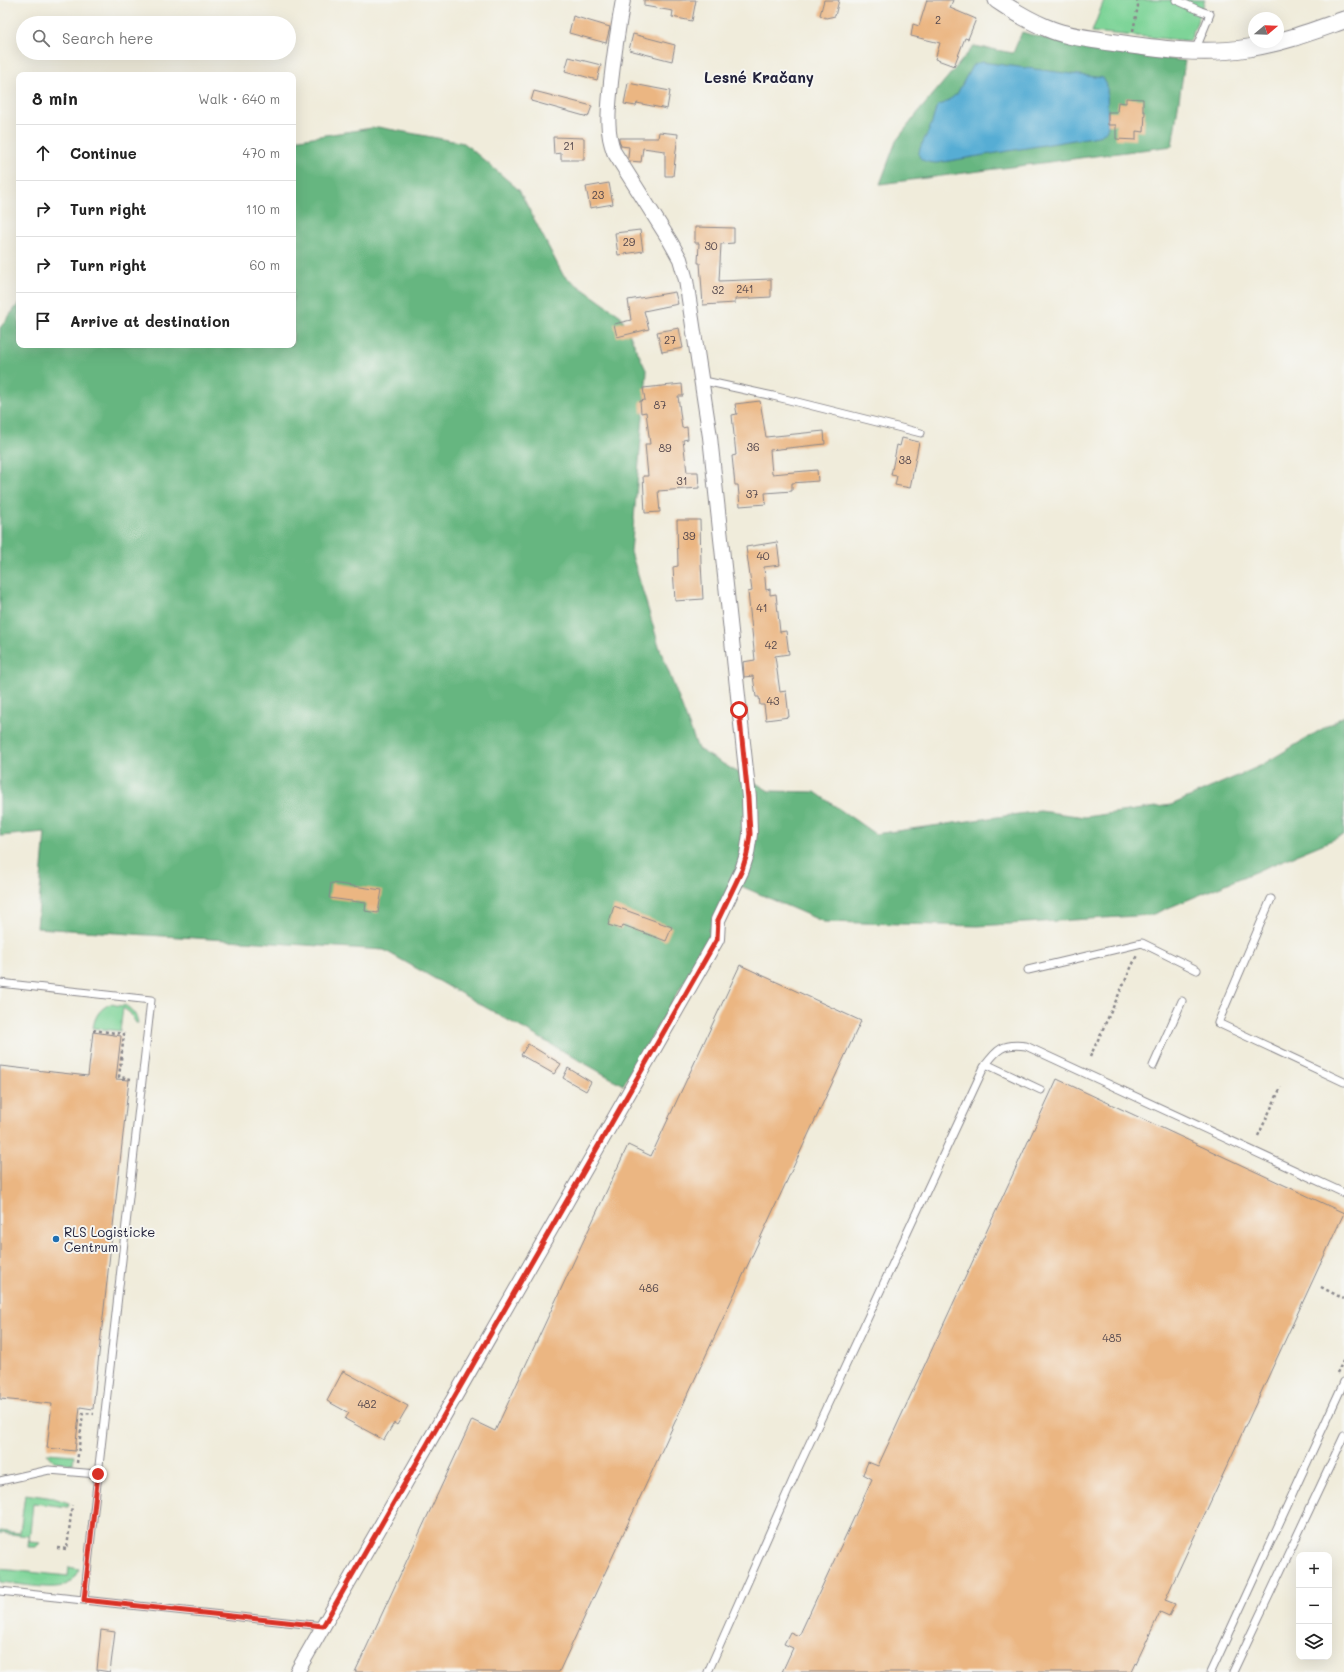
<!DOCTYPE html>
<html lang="en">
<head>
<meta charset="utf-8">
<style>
  body { margin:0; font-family:Mali,sans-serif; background:#f2f2f2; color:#222 }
  .controls { position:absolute; right:12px; bottom:12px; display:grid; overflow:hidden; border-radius:8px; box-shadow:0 4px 16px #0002 }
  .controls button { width:36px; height:36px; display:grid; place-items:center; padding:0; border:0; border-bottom:1px solid #e0e0e0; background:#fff; color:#222; font:20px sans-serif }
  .compass { position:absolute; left:1248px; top:12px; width:36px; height:36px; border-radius:50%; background:#fff; box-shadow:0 4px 16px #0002; rotate:71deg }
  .stop { position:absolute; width:12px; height:12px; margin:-9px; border:3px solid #d93025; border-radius:50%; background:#fff }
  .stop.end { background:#d93025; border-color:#fff; box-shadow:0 1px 4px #0008 }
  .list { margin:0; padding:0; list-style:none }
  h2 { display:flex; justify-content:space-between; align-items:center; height:52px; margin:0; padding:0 16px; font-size:17px }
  h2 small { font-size:13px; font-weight:400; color:#767676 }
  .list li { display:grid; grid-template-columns:26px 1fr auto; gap:12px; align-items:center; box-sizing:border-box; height:56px; padding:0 16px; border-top:1px solid #e0e0e0 }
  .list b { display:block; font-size:15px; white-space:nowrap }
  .list em { font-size:13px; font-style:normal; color:#767676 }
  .icon { flex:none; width:22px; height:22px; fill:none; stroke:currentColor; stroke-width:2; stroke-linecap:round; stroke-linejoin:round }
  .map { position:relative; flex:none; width:1344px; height:1672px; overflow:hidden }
  .search { position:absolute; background:#fff; box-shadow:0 4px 16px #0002; left:16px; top:16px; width:280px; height:44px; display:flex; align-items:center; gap:10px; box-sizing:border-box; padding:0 14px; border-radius:22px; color:#767676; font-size:15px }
  .panel { position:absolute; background:#fff; box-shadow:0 4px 16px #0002; left:16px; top:72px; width:280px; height:276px; border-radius:8px }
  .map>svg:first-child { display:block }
  .green { fill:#7ed498; stroke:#507b6a }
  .forest { fill:#66b680; stroke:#446c5e }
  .water { fill:#57add4; stroke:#3c6888 }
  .building { fill:#ebb682 }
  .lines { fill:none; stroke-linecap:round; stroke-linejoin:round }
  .service-casing { stroke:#89878b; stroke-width:9 }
  .minor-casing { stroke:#89878b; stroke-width:16 }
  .tertiary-casing { stroke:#89878b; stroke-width:19 }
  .path { stroke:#89878b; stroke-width:2.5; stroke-dasharray:3 3; stroke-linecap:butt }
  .service { stroke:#fff; stroke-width:7 }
  .minor { stroke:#fff; stroke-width:14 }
  .tertiary { stroke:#fff; stroke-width:17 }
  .route { stroke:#d93025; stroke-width:5 }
  .poi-dot { fill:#1f6fb2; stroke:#f6f6f2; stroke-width:1.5 }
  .labels { text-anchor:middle; stroke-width:4; stroke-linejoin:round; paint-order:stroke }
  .number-label { font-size:11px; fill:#54474d }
  .poi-label { font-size:13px; fill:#22223b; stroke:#f6f6f2; text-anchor:start }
  .quarter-label { font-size:15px; font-weight:bold; fill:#22223b; stroke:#f6f6f2 }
</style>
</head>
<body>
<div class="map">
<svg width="1344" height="1672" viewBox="0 0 1344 1672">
  <rect width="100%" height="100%" fill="#f6f6f2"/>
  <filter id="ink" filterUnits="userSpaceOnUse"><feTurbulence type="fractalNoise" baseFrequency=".025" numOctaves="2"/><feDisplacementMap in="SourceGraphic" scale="8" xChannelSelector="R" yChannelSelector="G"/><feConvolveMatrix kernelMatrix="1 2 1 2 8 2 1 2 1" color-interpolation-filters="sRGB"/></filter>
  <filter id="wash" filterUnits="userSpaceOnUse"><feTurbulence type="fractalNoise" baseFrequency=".012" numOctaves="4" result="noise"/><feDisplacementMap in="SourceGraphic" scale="16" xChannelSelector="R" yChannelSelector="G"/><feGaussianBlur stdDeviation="0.9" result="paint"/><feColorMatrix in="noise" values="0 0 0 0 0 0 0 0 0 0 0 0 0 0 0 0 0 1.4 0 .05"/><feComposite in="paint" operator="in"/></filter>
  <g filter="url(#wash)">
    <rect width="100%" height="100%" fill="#f0ecdb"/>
    <!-- green -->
    <path class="green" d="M1104 0H1205L1190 41 1092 32Z
      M113 1003 115 1005 123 1006 124 1005C131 1008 137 1015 138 1023H136L130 1013 123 1008 120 1031 93 1028C95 1015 101 1007 113 1003Z
      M47 1453 74 1455 73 1464 54 1461Z
      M25 1494 54 1498 69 1503 68 1507 33 1503 29 1542 40 1543 36 1547H28L29 1536 0 1533V1531L20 1533Z
      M69 1567 79 1569C76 1575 72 1582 65 1585 53 1591 15 1583 0 1582V1569L68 1576Z"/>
    <!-- forest -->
    <path class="forest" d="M1022 32 1043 38 1137 55 1185 61 1172 146 880 184 896 141 920 110 974 46 1013 53Z
      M378 127 464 143 519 190 563 275 621 316 647 372 631 552 660 649 698 749 769 791 815 792 875 834 1040 811 1085 817 1171 805 1260 766 1344 716V835L1151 915 978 926 824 922 741 886 623 1085 384 950 37 928 45 832 0 836V328L19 303V345H293V140Z"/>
    <!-- water -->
    <path class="water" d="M981 62 1103 78 1107 85 1108 126C1106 132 1104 134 1098 136L937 163C908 162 921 147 928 132 932 124 934 116 936 108L939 105 945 103 957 94 972 66Z"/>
    <g id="blocks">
      <!-- building -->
      <path class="building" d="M644 0H696L692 21 672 17 673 11 644 6Z
        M824 0H839L835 16 826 18 820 15Z
        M927 0H953L950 8 976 19 968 39 965 38 954 66 935 59 940 43 911 36 913 24 919 26Z
        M573 16 610 27 606 43 569 33Z
        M633 34 675 45 672 61 629 50Z
        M569 57 601 65 597 80 565 71Z
        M628 83 670 91 667 109 637 103 636 106 624 104Z
        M534 91 592 106 588 117 531 101Z
        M1126 98 1143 99V111H1145L1144 132 1136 131V140L1116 139V125H1108V112H1117L1118 102 1126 103Z
        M659 132 678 134 673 176H665V151L643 148 641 162 629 161 628 158 629 147 621 146 619 141V138H658Z
        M553 137 584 138V160H561V153L554 154Z
        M609 183 613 204 590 208 586 187Z
        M695 227 734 228V243L721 244 719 281 771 279V297L735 299V303L703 305 700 263H698L699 243H695Z
        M640 230 643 251 618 255 615 233Z
        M675 292 678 304 644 311 649 329 617 337 614 324 631 320 628 300Z
        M679 328 683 348 662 352 657 332Z
        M682 384 683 396H678L682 428 687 427 688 439 683 440 687 472H698L699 488 658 491 660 512 645 513 643 476H648L645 444H650L646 412 641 413 640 401 645 400 643 388Z
        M760 401 766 437 824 431 825 444 770 450 772 474 817 470 818 481 792 483V491L765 493 766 504 740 506 738 485H735L732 456 736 455 732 415 737 414 735 404Z
        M902 438 919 442 910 488 895 485 897 476 891 475 897 445 900 446Z
        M677 520H700L701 563 703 599 675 601 673 567 678 566Z
        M777 542 780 565 764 567 766 590 770 589V595L776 594 780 632 786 631 789 654 775 656 780 692 786 691 789 717 766 720 764 705H760L759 697H756L753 676 744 677 743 662 755 660 748 592 752 591 746 547Z
        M331 883 382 890 378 913 365 911 366 903 329 898Z
        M614 906 672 927 666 941 623 925 621 929 608 925Z
        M740 965 861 1021 559 1672H355L472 1420 495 1431 628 1145 651 1156Z
        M93 1032 121 1036 116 1079 129 1080 93 1409 80 1407 75 1451 47 1448 52 1404 0 1399V1066L88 1076Z
        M528 1044 561 1064 554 1074 521 1055Z
        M568 1068 591 1082 586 1091 563 1078Z
        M1057 1079 1344 1213 1165 1600 1175 1604 1169 1616 1160 1612 1132 1672H782L793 1648 784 1644 790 1632 799 1636 872 1479 863 1474 868 1462 878 1466Z
        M343 1371 408 1406 397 1425 394 1423 384 1440 345 1419 349 1413 327 1401Z
        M101 1630 115 1632 110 1672 97 1670Z"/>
    </g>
  </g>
  <g filter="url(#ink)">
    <use href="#blocks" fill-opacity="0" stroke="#89878b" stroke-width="1"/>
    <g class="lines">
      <!-- service casing -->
      <g class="service-casing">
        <path id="service" d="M1176 0 1201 11 1210 14 1195 51
          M702 383 709 382 773 396 921 433
          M1271 899 1218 1023 1344 1082
          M1028 970 1142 943 1197 970
          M0 983 151 1000 84 1600
          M986 1064 1041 1090
          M1153 1066 1182 1001
          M0 1481 49 1470 97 1474
          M0 1591 323 1626
          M708 1672 799 1466 984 1067C997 1049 1003 1043 1026 1046L1344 1193
          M1211 1672 1344 1382
          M1233 1672 1344 1436"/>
      </g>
      <!-- minor casing -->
      <g class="minor-casing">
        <path id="minor" d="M297 1672 717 939 718 920 742 870 747 854 750 834 749 798 710 437 686 280 680 259 670 241 614 152C605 129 609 107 611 82 614 55 618 28 623 0"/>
      </g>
      <!-- tertiary casing -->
      <g class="tertiary-casing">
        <path id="tertiary" d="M997 0C1013 11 1030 21 1047 28 1065 36 1085 38 1103 41 1151 48 1200 56 1248 48 1282 43 1313 31 1344 20"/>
      </g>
      <!-- path -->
      <path class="path" d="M1133 31 1138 6 1137 0
        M93 1030 124 1034 119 1077 131 1079
        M1090 1057 1137 955
        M1258 1136 1281 1087
        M1321 1287 1344 1299
        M1337 1374 1344 1359
        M77 1463 83 1413 94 1414
        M57 1548 67 1549 72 1505"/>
      <!-- service -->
      <use href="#service" class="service"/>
      <!-- minor -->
      <use href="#minor" class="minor"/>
      <!-- tertiary -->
      <use href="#tertiary" class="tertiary"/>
    </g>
  </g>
  <g class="lines" filter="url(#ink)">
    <!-- route -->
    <path class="route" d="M98 1474 84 1600 323 1626 717 939 718 920 742 870 747 854 750 834 748 798 739 710"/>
  </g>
  <!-- markers -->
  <circle class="poi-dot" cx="56" cy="1239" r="4"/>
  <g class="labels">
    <!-- number labels -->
    <g class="number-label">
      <text x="938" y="24">2</text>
      <text x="569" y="150">21</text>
      <text x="598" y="199">23</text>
      <text x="629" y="246">29</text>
      <text x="711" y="250">30</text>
      <text x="745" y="293">241</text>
      <text x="718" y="294">32</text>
      <text x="670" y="344">27</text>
      <text x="660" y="409">87</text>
      <text x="753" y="451">36</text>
      <text x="665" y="452">89</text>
      <text x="905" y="464">38</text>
      <text x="682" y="485">31</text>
      <text x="752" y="498">37</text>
      <text x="689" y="540">39</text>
      <text x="763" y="560">40</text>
      <text x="762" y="612">41</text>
      <text x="771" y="649">42</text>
      <text x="773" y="705">43</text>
      <text x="649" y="1292">486</text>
      <text x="1112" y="1342">485</text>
      <text x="367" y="1408">482</text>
    </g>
    <!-- poi labels -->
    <g class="poi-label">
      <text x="64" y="1237">RLS Logisticke<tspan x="64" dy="15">Centrum</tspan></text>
    </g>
    <!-- quarter labels -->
    <g class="quarter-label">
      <text x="759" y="83">Lesné Kračany</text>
    </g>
  </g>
</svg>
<div class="controls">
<button>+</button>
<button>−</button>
<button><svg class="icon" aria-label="layers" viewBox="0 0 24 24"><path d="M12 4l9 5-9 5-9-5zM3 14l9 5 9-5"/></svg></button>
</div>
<svg class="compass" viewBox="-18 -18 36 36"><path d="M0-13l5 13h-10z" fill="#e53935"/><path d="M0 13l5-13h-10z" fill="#767676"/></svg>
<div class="stop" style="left:739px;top:710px"></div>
<div class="stop end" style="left:98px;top:1474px"></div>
<div class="search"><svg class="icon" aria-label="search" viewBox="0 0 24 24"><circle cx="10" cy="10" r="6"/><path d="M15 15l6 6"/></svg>Search here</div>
<section class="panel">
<h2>8 min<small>Walk · 640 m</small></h2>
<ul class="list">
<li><svg class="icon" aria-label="ahead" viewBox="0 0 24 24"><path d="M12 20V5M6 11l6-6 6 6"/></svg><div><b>Continue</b></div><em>470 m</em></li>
<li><svg class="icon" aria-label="right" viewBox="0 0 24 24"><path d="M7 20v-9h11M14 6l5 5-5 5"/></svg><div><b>Turn right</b></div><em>110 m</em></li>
<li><svg class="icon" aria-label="right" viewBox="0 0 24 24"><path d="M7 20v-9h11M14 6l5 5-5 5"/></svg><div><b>Turn right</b></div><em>60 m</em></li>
<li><svg class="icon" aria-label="arrive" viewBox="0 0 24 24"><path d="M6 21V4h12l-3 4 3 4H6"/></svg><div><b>Arrive at destination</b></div></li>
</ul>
</section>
</div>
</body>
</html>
